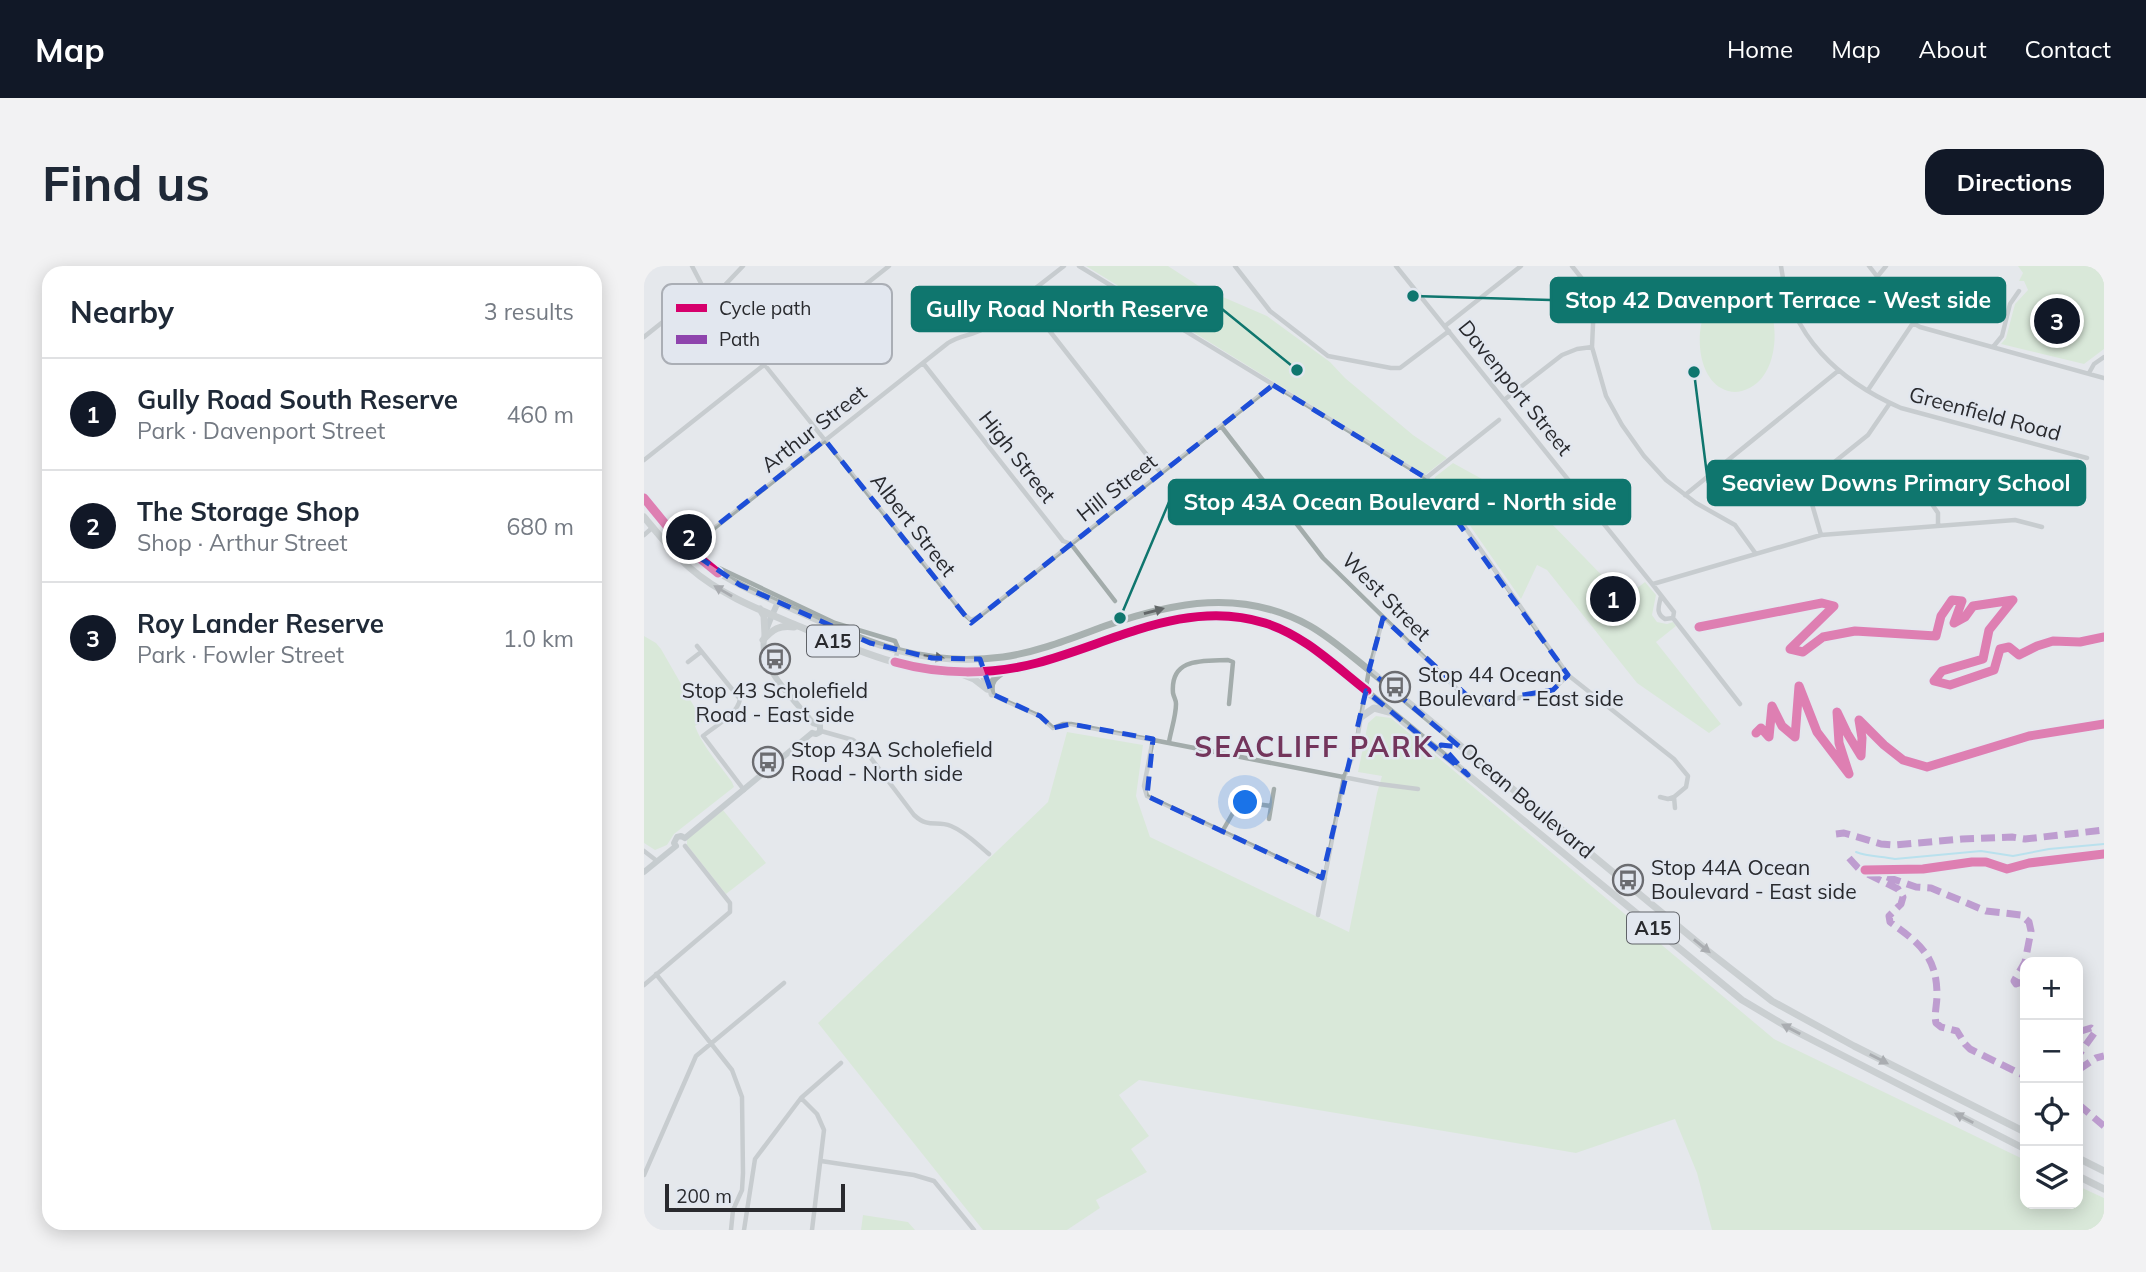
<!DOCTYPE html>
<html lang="en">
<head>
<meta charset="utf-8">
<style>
  body { margin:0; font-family:Mulish,sans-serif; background:#f2f2f3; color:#1f2937 }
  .controls { position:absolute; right:21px; bottom:21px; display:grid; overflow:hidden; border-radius:14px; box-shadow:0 4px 18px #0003 }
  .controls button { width:63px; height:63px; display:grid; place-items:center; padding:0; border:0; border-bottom:2px solid #e0e1e3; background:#fff; color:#1f2937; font:35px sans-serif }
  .scale { position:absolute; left:21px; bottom:18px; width:180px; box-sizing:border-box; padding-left:7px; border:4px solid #292a2e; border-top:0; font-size:19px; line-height:24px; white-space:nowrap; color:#292a2e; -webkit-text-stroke:5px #e2e7ef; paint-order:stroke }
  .you { position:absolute; left:602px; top:537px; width:24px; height:24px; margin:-18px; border:5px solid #fff; border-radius:50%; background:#1a73e8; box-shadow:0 0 0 10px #1a73e833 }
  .badge { display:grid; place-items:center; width:46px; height:46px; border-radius:50%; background:#111827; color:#fff; font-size:23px; font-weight:700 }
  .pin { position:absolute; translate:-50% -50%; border:4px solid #fff; box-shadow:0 2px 7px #0006 }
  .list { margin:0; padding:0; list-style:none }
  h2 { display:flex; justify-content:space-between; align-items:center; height:91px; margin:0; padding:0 28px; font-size:30px }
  h2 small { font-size:23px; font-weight:400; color:#747a83 }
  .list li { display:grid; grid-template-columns:46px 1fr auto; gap:21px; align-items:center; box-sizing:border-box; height:112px; padding:0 28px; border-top:2px solid #e0e1e3 }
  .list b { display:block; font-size:26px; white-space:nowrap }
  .list p { margin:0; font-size:23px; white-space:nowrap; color:#747a83 }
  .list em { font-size:23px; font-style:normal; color:#747a83 }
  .icon { flex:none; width:38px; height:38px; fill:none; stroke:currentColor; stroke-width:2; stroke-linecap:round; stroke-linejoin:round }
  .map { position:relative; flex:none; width:1460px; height:964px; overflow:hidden; border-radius:21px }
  header { display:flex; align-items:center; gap:42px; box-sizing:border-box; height:98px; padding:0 35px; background:#111827; color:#fff }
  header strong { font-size:33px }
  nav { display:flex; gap:38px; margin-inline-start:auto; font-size:24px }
  .intro { display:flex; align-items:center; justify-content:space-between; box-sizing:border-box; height:168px; padding:0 42px }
  h1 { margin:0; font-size:49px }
  .button { padding:18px 32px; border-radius:21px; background:#111827; color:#fff; font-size:24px; font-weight:700 }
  main { display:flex; gap:42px; padding:0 42px }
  aside { flex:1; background:#fff; border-radius:21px; box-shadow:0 4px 18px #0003 }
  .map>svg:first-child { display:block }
  .green { fill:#cbe8c2 }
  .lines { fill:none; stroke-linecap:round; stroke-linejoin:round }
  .stream { stroke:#84d9ee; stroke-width:2 }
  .street { stroke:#a3acab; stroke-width:4.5 }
  .secondary { stroke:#a1acab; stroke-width:6 }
  .primary { stroke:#a8b1b0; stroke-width:7 }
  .quiet { stroke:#8e44ad; stroke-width:7; stroke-dasharray:14 7; stroke-linecap:butt }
  .cycleway-casing { stroke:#e2e7ef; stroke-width:13 }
  .cycleway { stroke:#d6006c; stroke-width:9 }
  .oneway { fill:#626768 }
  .marked { fill:none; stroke:#1d4ed8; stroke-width:5; stroke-dasharray:14 9; stroke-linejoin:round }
  .labels { text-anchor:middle; stroke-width:5; stroke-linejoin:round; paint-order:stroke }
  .shield { fill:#e2e7ef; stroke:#606368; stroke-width:2 }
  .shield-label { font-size:19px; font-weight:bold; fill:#292a2e }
  .street-label { font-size:21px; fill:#292a2e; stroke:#e2e7ef }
  .poi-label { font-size:21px; fill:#292a2e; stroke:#e2e7ef; text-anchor:start }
  .district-label { font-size:28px; font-weight:bold; letter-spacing:2px; fill:#73355c; stroke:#e2e7ef }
  .key { fill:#e2e7ef; stroke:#aaaeb5; stroke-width:2 }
  .key-label { font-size:19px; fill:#292a2e }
  .leader { fill:none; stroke:#0f766e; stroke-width:2.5 }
  .callout-dot { fill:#0f766e; stroke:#e2e7ef; stroke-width:2.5 }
  .callout { fill:#0f766e; stroke:#0f766e; stroke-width:2.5 }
  .callout-label { font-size:23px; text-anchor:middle; font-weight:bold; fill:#fff }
</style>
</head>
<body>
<header>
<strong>Map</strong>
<nav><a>Home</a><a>Map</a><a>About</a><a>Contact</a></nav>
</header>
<div class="intro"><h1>Find us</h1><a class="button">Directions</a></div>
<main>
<aside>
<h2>Nearby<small>3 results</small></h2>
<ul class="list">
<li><span class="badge">1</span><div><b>Gully Road South Reserve</b><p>Park · Davenport Street</p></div><em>460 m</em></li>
<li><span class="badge">2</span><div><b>The Storage Shop</b><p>Shop · Arthur Street</p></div><em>680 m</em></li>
<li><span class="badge">3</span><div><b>Roy Lander Reserve</b><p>Park · Fowler Street</p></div><em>1.0 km</em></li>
</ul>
</aside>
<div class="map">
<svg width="1460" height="964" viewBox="0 0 1460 964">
  <rect width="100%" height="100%" fill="#e5e8ec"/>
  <!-- green -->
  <path class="green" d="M442 0H524L558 22 623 50 686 96 701 112 769 169 803 192 781 209Z
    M1374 0H1460V83L1440 98 1357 78 1362 72 1371 38 1384 24 1380 15H1375L1379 7Z
    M1095 17C1114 23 1122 27 1128 48 1135 75 1129 117 1098 125 1091 127 1084 126 1077 122 1048 105 1050 45 1075 25 1080 21 1089 19 1095 17Z
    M809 197 887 240 905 255 980 332 1001 316 1012 329 1008 349 1013 356 1023 358 1029 356 1032 360 1012 376 1077 458 1065 467 993 417 903 304 893 299 877 333 804 228 790 216 791 211Z
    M0 370 12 377 17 383 59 456 51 460C59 481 75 498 88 516L90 521 30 568 23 579 11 584 0 577Z
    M732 450 747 452 1130 773 1381 894V938H1434V920L1460 932V964H1068L1053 907 1031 853 932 887 495 814 475 829 505 870 487 883 503 906 452 934 456 942 423 964H339L174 757 404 536 423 466 499 479 492 530 506 571 705 666 733 527 738 510 714 506 724 457Z
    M79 544 122 597 82 628 43 579V573Z
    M219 949 264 956 271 964H217Z"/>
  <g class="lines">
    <!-- stream -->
    <path class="stream" d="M1212 586C1225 591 1238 590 1251 593L1337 585 1369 590 1405 583 1460 578"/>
    <!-- street -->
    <path class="street" d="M48 0 60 23 320 348 327 354 336 350 629 119
      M435 0 782 212 798 228 924 409 1030 493 1044 510 1042 521 1030 531
      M591 0 626 45 684 90 747 102H756L805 65
      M752 0 1009 319 1030 346 1029 352
      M928 0 947 24 950 36 948 81 962 130 978 159 1000 190 1022 214 1052 237 1091 259 1112 288
      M1137 0C1146 70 1195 115 1257 142L1443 192
      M1225 0 1269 57 1276 61 1460 112
      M1233 11 1242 0
      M66 30 80 20 99 0
      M379 31 517 207
      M801 60 877 0
      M0 71 60 23
      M1349 81 1358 70 1366 38 1375 25
      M279 97 419 275 427 278 471 335
      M1445 107 1450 98 1460 91
      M1224 124 1269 57
      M860 134 918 89 933 83 948 81
      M577 160 679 292 822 432 831 437 845 439 909 424 924 409
      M0 194 245 0
      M782 212 855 154
      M1041 229 1194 105
      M1285 236 1278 234 1271 227V221L1277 222 1294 247V260
      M0 269 8 262
      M1177 269 1163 221 1168 214 1224 169 1246 137
      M44 283 304 77C316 69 327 70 339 63L420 0
      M75 302 191 357 251 375 254 382 251 396
      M1009 318 1177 269 1371 254 1398 261
      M1017 330C1015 340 1011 347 1021 353L1029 352 1096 438
      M53 380 96 433C94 448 71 460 59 470L100 524
      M336 393 337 407 342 421
      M44 396 57 386
      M348 427 355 432 396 450 409 462 419 458H427L735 518 774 523
      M177 465 209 474 220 483 270 549C285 563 292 554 307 560 322 566 334 579 345 588
      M509 473 500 520 503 530 678 612 681 610 700 511 711 485 725 404 739 352
      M525 476C527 464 532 450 532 438 532 433 530 432 529 427 526 391 560 395 584 394L589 396 585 438
      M1016 531 1024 533 1030 531
      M1030 531 1031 542
      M625 553 630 523
      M578 566 594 538 597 536 627 540
      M0 585 13 595
      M674 649 681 612
      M12 708 88 804 98 831 99 907 98 924 89 944 87 964
      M0 719 86 646V637L41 580
      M157 832 173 848 180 864 168 964
      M177 895 270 909 290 915 330 964
      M0 909 52 790 140 717
      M100 964 111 893 157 832 197 797"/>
    <!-- secondary -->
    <path class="secondary" d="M134 336C129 348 122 360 120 373 115 403 152 435 169 457L176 459V466L172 468 168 467
      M41 572 168 467
      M32 580 30 577 33 571 37 570 41 572
      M0 606 32 580"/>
    <!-- primary -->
    <path class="primary" d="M0 232C14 250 27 270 45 285 76 312 113 327 151 344 224 376 276 402 359 391 394 386 428 372 461 360 530 336 598 322 666 360 687 372 706 389 725 404L1064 685 1128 735 1210 780 1381 866
      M0 251C15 269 29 287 46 302 77 329 116 344 154 360 212 384 272 411 338 407 464 398 551 296 677 388L1098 734 1145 762 1381 883
      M116 343 120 350 121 369
      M119 374C129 363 135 359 150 361
      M320 409 330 413 343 423
      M348 428C345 415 351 411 362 404
      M717 451 730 442 745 446
      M1434 892 1460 905
      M1434 910 1460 923"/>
    <!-- quiet -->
    <path class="quiet" d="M1192 568 1200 567 1237 578 1251 579 1318 573 1368 571 1381 573 1460 564
      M1205 592 1215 603 1223 605
      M1224 608 1254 623 1259 631 1257 638 1245 650 1246 656C1275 677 1293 690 1293 729 1293 739 1290 748 1292 757L1297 761 1313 765 1321 778 1326 783 1381 810
      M1243 611 1272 621 1287 622 1342 645 1377 649 1385 656 1387 665 1381 696 1370 715 1372 718 1381 715
      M1434 766 1447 762 1451 766 1434 790
      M1434 804 1452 792 1460 790
      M1434 838 1460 860"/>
    <!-- cycleway casing -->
    <g class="cycleway-casing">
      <path id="cycleway" d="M0 232 36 276 74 307
        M1055 361 1178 337 1190 340 1146 383 1159 386 1179 371 1211 365 1292 370 1297 350 1308 334 1318 335 1310 357 1321 351 1329 340 1369 334 1345 364 1339 393 1298 405 1290 415 1306 419 1350 404 1356 383 1365 381 1375 389 1393 380 1409 375 1436 376 1460 371
        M251 396C297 409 347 409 393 397 468 377 542 332 621 357 660 369 691 400 723 425
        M1112 467 1117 462 1125 471 1128 440 1138 460 1151 471 1155 420 1173 466 1205 508 1195 477 1193 446 1203 467 1217 490 1218 472 1215 454 1240 479 1259 494 1283 501 1385 470 1460 458
        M1221 604 1279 603 1328 596H1342L1363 603 1385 597 1460 588"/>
    </g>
    <!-- cycleway -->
    <use href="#cycleway" class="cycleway"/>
  </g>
  <!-- one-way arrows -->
  <defs><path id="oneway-solid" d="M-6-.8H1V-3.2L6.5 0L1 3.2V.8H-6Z" transform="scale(1.75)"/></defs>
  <g class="oneway">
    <use href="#oneway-solid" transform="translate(79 325) rotate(-150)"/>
    <use href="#oneway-solid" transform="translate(510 345) rotate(-15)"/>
    <use href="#oneway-solid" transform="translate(290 391) rotate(7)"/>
    <use href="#oneway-solid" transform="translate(1058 680) rotate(39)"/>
    <use href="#oneway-solid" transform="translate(1147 763) rotate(-152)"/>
    <use href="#oneway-solid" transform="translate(1235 793) rotate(27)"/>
    <use href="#oneway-solid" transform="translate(1320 852) rotate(-153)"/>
  </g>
  <!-- marked area -->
  <path d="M0 0H1460V964H0ZM629 119 782 212 924 409 909 424 831 437 739 352 725 404 816 481 797 479 824 509 722 425 678 612 503 530 509 473 427 458 409 462 396 450 348 428 336 393 288 392 226 377 96 319 43 283 181 174 327 357Z" fill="#e5e8ec" fill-opacity=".55" fill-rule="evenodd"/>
  <path class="marked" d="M629 119 782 212 924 409 909 424 831 437 739 352 725 404 816 481 797 479 824 509 722 425 678 612 503 530 509 473 427 458 409 462 396 450 348 428 336 393 288 392 226 377 96 319 43 283 181 174 327 357Z"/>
  <!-- icons -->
  <defs>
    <g id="bus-ring" transform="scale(1.575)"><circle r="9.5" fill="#e2e7ef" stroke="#6b6c70" stroke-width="1.5"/><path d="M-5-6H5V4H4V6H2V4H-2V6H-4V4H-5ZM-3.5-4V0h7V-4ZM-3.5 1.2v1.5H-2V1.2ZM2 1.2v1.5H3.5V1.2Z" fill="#6b6c70"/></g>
  </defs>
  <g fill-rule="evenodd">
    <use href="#bus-ring" x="131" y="393"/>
    <use href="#bus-ring" x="751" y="421"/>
    <use href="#bus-ring" x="124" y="496"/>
    <use href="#bus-ring" x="984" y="614"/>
  </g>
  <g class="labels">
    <!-- shield labels -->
    <g class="shield">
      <rect x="163" y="359.5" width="52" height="31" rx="5"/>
      <rect x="983" y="646.5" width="52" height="31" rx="5"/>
    </g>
    <g class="shield-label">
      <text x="189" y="382">A15</text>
      <text x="1009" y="669">A15</text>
    </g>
    <!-- street labels -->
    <g class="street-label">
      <text transform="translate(871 122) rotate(51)" y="7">Davenport Street</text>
      <text transform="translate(1341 148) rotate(15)" y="7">Greenfield Road</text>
      <text transform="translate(170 163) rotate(-38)" y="7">Arthur Street</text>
      <text transform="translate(373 191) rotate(52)" y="7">High Street</text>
      <text transform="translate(473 222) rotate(-38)" y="7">Hill Street</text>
      <text transform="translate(269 259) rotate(52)" y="7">Albert Street</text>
      <text transform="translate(742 331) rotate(45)" y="7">West Street</text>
      <text transform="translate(883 535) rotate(40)" y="7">Ocean Boulevard</text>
    </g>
    <!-- poi labels -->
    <g class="poi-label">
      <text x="774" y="416">Stop 44 Ocean<tspan x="774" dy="24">Boulevard - East side</tspan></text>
      <text x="131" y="432" text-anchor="middle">Stop 43 Scholefield<tspan x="131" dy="24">Road - East side</tspan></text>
      <text x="147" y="491">Stop 43A Scholefield<tspan x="147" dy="24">Road - North side</tspan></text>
      <text x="1007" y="609">Stop 44A Ocean<tspan x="1007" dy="24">Boulevard - East side</tspan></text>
    </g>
    <!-- district labels -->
    <g class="district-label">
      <text x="670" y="491">SEACLIFF PARK</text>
    </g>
  </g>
  <!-- legend -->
  <rect x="18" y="18" width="230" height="80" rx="10" class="key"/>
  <rect x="32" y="38" width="31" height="8" fill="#d6006c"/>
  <rect x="32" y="69" width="31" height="9" fill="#8e44ad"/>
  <g class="key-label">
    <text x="75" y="49">Cycle path</text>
    <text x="75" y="80">Path</text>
  </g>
  <!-- callouts -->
  <path class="leader" d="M769 30L907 34M653 104L578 43M1050 106L1064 217M476 352L525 236"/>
  <g class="callout-dot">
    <circle cx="769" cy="30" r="7"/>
    <circle cx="653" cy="104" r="7"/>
    <circle cx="1050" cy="106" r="7"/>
    <circle cx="476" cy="352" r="7"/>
  </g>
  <g class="callout">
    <rect x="907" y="12" width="454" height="44" rx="7"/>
    <rect x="268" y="21" width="310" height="44" rx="7"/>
    <rect x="1064" y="195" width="377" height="44" rx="7"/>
    <rect x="525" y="214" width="461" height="44" rx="7"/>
  </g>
  <g class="callout-label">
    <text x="1134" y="42">Stop 42 Davenport Terrace - West side</text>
    <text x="423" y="51">Gully Road North Reserve</text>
    <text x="1252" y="225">Seaview Downs Primary School</text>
    <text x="756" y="244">Stop 43A Ocean Boulevard - North side</text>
  </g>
</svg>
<div class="controls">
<button>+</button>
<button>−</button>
<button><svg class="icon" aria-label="locate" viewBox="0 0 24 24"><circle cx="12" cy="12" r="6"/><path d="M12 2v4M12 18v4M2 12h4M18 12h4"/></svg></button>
<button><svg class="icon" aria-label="layers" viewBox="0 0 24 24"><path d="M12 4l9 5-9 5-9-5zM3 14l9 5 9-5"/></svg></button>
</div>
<div class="scale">200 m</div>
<div class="you"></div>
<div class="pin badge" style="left:969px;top:333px">1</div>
<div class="pin badge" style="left:45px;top:271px">2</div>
<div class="pin badge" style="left:1413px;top:55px">3</div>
</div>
</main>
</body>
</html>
